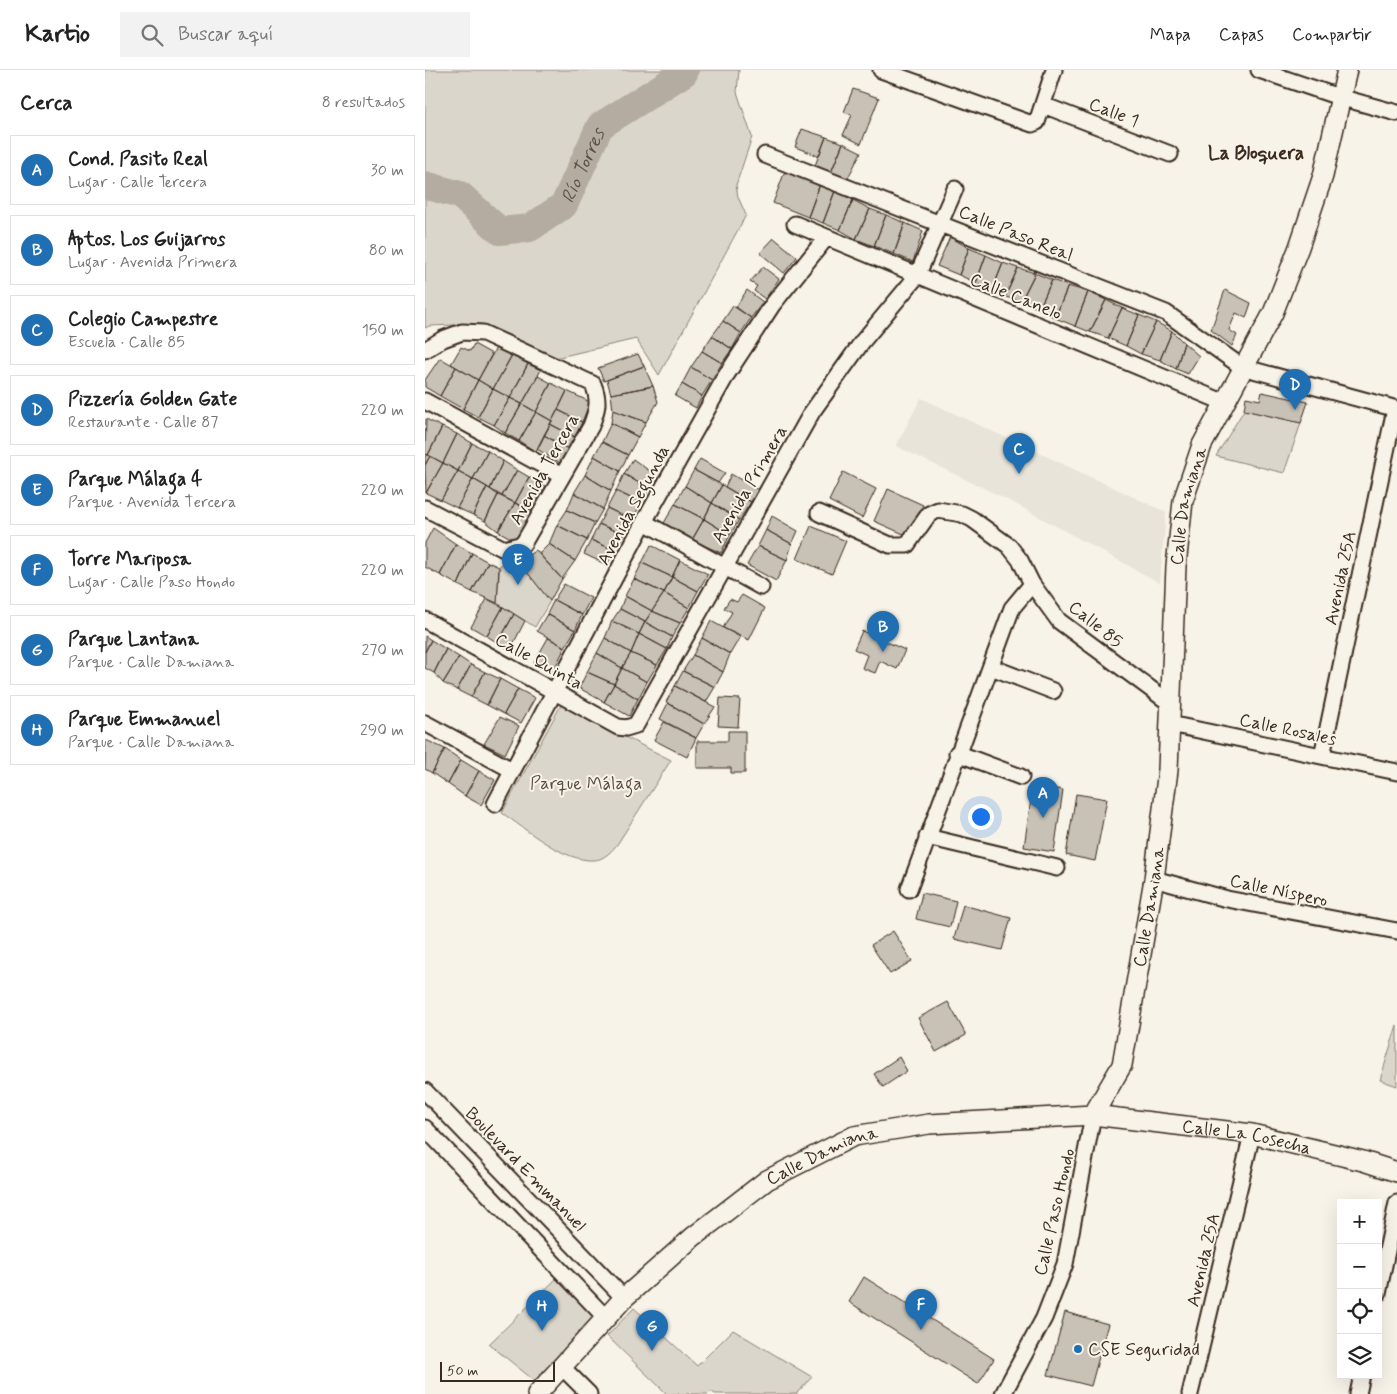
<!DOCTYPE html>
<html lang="es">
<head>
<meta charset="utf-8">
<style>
  body { margin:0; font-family:Mynerve,sans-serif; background:#f2f2f2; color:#222 }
  .controls { position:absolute; right:15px; bottom:15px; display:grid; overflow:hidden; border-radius:0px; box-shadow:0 5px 20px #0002 }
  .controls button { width:45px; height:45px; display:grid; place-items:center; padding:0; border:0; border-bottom:1px solid #e0e0e0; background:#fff; color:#222; font:25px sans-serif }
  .scale { position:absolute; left:15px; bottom:12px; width:115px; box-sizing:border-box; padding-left:5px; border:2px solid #3b2a1e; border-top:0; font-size:14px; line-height:18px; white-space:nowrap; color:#3b2a1e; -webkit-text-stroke:4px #f7f3e8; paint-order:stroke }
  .you { position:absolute; left:555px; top:746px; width:18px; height:18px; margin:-12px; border:4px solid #fff; border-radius:50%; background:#1a73e8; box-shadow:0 0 0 8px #1a73e833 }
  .badge { display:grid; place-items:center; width:32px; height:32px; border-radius:50%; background:#1f6fb2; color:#fff; font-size:16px; font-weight:700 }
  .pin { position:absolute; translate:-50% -41px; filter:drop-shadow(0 1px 2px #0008) }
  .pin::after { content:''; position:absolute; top:26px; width:18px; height:15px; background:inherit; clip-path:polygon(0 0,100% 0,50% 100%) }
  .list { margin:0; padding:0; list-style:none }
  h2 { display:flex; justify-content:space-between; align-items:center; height:65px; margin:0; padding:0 20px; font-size:21px }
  h2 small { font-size:16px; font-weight:400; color:#767676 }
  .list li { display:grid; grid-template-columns:32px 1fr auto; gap:15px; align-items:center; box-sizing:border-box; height:70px; margin:0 10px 10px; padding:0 10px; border:1px solid #e0e0e0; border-radius:0px }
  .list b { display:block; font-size:19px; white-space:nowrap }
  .list p { margin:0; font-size:16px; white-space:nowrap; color:#767676 }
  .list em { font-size:16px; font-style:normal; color:#767676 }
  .icon { flex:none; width:28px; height:28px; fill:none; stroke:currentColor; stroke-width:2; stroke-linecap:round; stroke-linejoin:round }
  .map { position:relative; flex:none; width:972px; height:1324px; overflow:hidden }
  header { display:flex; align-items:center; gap:30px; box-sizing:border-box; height:70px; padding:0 25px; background:#fff; border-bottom:1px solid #e0e0e0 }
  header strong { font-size:24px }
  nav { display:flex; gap:28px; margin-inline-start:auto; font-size:18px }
  .search { width:350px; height:45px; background:#f2f2f2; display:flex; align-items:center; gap:12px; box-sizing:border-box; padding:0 18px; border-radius:0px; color:#767676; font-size:19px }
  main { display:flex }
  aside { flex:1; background:#fff }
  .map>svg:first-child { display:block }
  .built { fill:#e9e4d9 }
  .green { fill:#dbd6cb; stroke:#8b8074 }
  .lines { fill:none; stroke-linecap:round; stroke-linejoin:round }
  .river { stroke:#b4aca0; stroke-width:28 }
  .building { fill:#c8c1b6; stroke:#3b2a1e }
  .minor-casing { stroke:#3b2a1e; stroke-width:19 }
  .tertiary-casing { stroke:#3b2a1e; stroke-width:22 }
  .minor { stroke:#f7f3e8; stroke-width:15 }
  .tertiary { stroke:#f7f3e8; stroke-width:19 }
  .poi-dot { fill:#1f6fb2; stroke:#f7f3e8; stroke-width:2 }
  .labels { text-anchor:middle; stroke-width:4; stroke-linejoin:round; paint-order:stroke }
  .street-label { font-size:18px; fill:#3b2a1e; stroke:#f7f3e8 }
  .park-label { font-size:18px; fill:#5b4c41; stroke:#f7f3e8 }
  .poi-label { font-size:18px; fill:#3b2a1e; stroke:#f7f3e8; text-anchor:start }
  .neighbourhood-label { font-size:19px; font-weight:bold; fill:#3b2a1e; stroke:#f7f3e8 }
  .water-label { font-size:19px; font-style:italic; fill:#5f5145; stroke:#f7f3e8 }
</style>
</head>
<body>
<header>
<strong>Kartio</strong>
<div class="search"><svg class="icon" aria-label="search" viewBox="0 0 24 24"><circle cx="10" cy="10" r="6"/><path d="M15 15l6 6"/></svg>Buscar aquí</div>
<nav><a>Mapa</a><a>Capas</a><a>Compartir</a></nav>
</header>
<main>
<aside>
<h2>Cerca<small>8 resultados</small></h2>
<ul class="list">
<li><span class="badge">A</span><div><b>Cond. Pasito Real</b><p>Lugar · Calle Tercera</p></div><em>30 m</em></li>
<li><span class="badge">B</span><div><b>Aptos. Los Guijarros</b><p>Lugar · Avenida Primera</p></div><em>80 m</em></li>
<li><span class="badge">C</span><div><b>Colegio Campestre</b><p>Escuela · Calle 85</p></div><em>150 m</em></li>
<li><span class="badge">D</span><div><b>Pizzería Golden Gate</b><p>Restaurante · Calle 87</p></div><em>220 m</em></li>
<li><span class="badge">E</span><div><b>Parque Málaga 4</b><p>Parque · Avenida Tercera</p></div><em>220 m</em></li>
<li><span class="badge">F</span><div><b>Torre Mariposa</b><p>Lugar · Calle Paso Hondo</p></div><em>220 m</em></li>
<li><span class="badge">G</span><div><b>Parque Lantana</b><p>Parque · Calle Damiana</p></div><em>270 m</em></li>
<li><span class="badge">H</span><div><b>Parque Emmanuel</b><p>Parque · Calle Damiana</p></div><em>290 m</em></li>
</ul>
</aside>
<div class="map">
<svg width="972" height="1324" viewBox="0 0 972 1324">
  <rect width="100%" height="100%" fill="#f7f3e8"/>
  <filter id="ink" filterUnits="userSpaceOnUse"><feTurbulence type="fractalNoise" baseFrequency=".02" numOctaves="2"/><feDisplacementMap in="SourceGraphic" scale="10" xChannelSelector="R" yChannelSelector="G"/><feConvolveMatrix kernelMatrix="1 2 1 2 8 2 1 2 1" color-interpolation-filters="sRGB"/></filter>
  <g filter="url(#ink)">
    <!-- built -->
    <path class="built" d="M496 328 741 442 735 513 585 431 471 376Z"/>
    <!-- green -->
    <path class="green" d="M0 0H314L312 22 327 67 311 115 313 127 321 145 234 305 211 269 130 288 56 254 4 256 0 258Z
      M819 340 876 353 859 403 791 386Z
      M94 492 125 531 110 557 72 533 75 495Z
      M136 635 246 690 193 773C188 780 179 790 169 790 139 792 101 759 77 743Z
      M972 955V1016L955 1010Z
      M133 1207 169 1248 111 1312 64 1274Z
      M209 1238 272 1296 308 1260 387 1307 371 1324H290L286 1321 283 1324H242L182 1266Z"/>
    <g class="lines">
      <!-- river -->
      <path class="river" id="s1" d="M0 115 35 125 75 161 105 158 139 135 175 56 259 3 260 0"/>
    </g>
    <!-- building -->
    <path class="building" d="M428 19 454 28 436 74 418 65 427 45 419 42Z
      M377 59 401 67 394 86 370 77Z
      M401 67 418 73 405 105 389 98Z
      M418 73 436 82 421 112 405 105Z
      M360 101 395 114 383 147 348 133Z
      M395 114 410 121 398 153 383 147Z
      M410 121 428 130 415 160 398 153Z
      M428 130 445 139 431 169 415 160Z
      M445 139 461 145 449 176 431 169Z
      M461 145 480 153 469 184 449 176Z
      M480 153 498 161 488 192 469 184Z
      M525 167 544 178 534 205 512 196Z
      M349 168 372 187 359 203 335 183Z
      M544 178 561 185 551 213 534 205Z
      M561 185 578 193 567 221 551 213Z
      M578 193 593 198 580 227 567 221Z
      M338 197 354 209 340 229 329 221 332 216 325 212Z
      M593 198 610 203 596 231 580 227Z
      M610 203 627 210 614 239 596 231Z
      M627 210 643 216 630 248 614 239Z
      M643 216 663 222 650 256 630 248Z
      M322 220 338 232 326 248 311 237Z
      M800 220 826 233 821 248 811 243 804 260 812 265 807 276 786 260Z
      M663 222 681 230 665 262 650 256Z
      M681 230 697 238 683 268 665 262Z
      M308 236 326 248 316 263 298 251Z
      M697 238 714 245 701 276 683 268Z
      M714 245 731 252 716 284 701 276Z
      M298 251 316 263 307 279 287 266Z
      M731 252 747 261 735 290 716 284Z
      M747 261 759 273 751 299 735 290Z
      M287 266 307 279 297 293 277 281Z
      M759 273 774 286 763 304 751 299Z
      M49 274 67 284 53 310 26 294 36 277 45 281Z
      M71 278 87 285 68 319 53 310Z
      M277 281 297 293 287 310 266 297Z
      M213 284 219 296 179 311 173 298Z
      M87 285 103 294 85 328 68 319Z
      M15 288 31 297 15 326 0 317V310Z
      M103 294 116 300 97 334 85 328Z
      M219 296 228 316 186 324 182 310Z
      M31 297 53 310 38 339 15 326Z
      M266 297 287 310 277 326 257 314Z
      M113 306 126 313 111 342 97 334Z
      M53 310 68 319 53 347 38 339Z
      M126 313 142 321 127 351 111 342Z
      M257 314 277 326 271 338 250 326Z
      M228 316 233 332 221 352 188 340 186 324Z
      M68 319 85 328 69 355 53 347Z
      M142 321 165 332 157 352 133 340Z
      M837 322 883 332 876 353 819 340 821 327 835 330Z
      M85 328 97 334 80 363 69 355Z
      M97 334 111 342 94 371 80 363Z
      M133 340 157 352 150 367 125 354Z
      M188 340 221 352 213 367 186 353Z
      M111 342 127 351 111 382 94 371Z
      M1 349 17 357 3 385 0 384Z
      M186 353 213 367 203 385 177 372Z
      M125 354 150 367 143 379 119 365Z
      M17 357 32 364 18 393 3 385Z
      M32 364 47 373 33 401 18 393Z
      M119 365 143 379 135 393 112 379Z
      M177 372 203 385 195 401 169 386Z
      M47 373 63 381 48 409 33 401Z
      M63 381 78 391 65 419 48 409Z
      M0 384 5 386 0 395Z
      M5 386 18 393 1 423 0 395Z
      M169 386 195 401 186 421 160 405Z
      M208 389 230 405 224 419 199 404Z
      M275 389 300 403 293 413 269 400Z
      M78 391 92 400 77 426 65 419Z
      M18 393 33 401 16 430 1 423Z
      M92 400 104 407 90 433 77 426Z
      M269 400 297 415 287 433 260 416Z
      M33 401 48 409 32 438 16 430Z
      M418 402 451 419 437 448 404 431Z
      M199 404 224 419 216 433 191 421Z
      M306 404 333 420 326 432 300 417Z
      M160 405 186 421 178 439 149 423Z
      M104 407 122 417 107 441 90 433Z
      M48 409 62 417 48 445 32 438Z
      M297 415 326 432 314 450 287 433Z
      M260 416 287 433 279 449 250 434Z
      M62 417 73 425 60 451 48 445Z
      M463 419 498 435 483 466 449 451Z
      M191 421 216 433 207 450 182 438Z
      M149 423 178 439 170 453 142 440Z
      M73 425 90 433 73 461 60 451Z
      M90 433 107 441 91 471 73 461Z
      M287 433 314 450 305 465 279 449Z
      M250 434 279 449 267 470 239 453Z
      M182 438 207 450 199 465 174 454Z
      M142 440 170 453 162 470 132 455Z
      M347 446 373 461 367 474 341 460Z
      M279 449 305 465 296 483 267 470Z
      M174 454 199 465 189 480 166 470Z
      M132 455 162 470 150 491 124 474Z
      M386 456 421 471 407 504 372 489Z
      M8 458 31 474 15 505 0 497V473Z
      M341 460 367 474 362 490 333 476Z
      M166 470 189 480 182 495 159 484Z
      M31 474 47 483 33 515 15 505Z
      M124 474 150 491 137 509 114 484Z
      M226 475 255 490 247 507 217 493Z
      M333 476 362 490 351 511 322 495Z
      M111 480 137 509 125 531 94 492Z
      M47 483 63 492 47 522 33 515Z
      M255 490 283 504 273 521 247 507Z
      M63 492 74 497 72 533 47 522Z
      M217 493 247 507 239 523 209 509Z
      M247 507 273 521 264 538 239 523Z
      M209 509 239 523 227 541 200 526Z
      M139 514 166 528 157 545 129 530Z
      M239 523 264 538 255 553 227 541Z
      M317 525 340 538 324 570 298 558 307 542 299 538 305 529 312 532Z
      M200 526 227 541 220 552 195 539Z
      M62 529 78 537 62 566 46 557Z
      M129 530 157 545 150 560 122 544Z
      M78 537 89 544 73 573 62 566Z
      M195 539 220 552 214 564 187 551Z
      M227 541 255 553 247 567 220 552Z
      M89 544 100 551 85 580 73 573Z
      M122 544 150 560 140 577 112 561Z
      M187 551 214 564 206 583 180 568Z
      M286 551 315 567 305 584 277 568Z
      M220 552 247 567 242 579 214 564Z
      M437 561 480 580 472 599 455 591 450 603 437 598 442 585 429 579Z
      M214 564 242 579 232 595 206 583Z
      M0 566 6 570 0 582Z
      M123 568 140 577 127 604 109 593Z
      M180 568 206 583 197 598 172 583Z
      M277 568 305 584 298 602 268 585Z
      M6 570 21 579 9 603 0 598V582Z
      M21 579 34 587 18 613 9 603Z
      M172 583 197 598 189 614 162 602Z
      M206 583 232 595 222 612 197 598Z
      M268 585 298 602 290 617 258 601Z
      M34 587 46 595 32 620 18 613Z
      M46 595 60 602 46 627 32 620Z
      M197 598 222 612 213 629 189 614Z
      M258 601 290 617 281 632 250 616Z
      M60 602 75 609 62 635 46 627Z
      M162 602 189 614 179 632 154 618Z
      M75 609 93 619 79 644 62 635Z
      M189 614 213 629 204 646 179 632Z
      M250 616 290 637 279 654 241 632Z
      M93 619 110 628 96 653 79 644Z
      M295 628 315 629 313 657 293 656Z
      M243 633 279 654 271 668 235 649Z
      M75 647 94 656 80 684 59 674Z
      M239 652 271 668 262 687 229 670Z
      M303 661H320V703H306V698H272V671H303Z
      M1 670 20 679 7 703 0 699Z
      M20 679 36 690 23 714 7 703Z
      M36 690 54 701 40 726 23 714Z
      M54 701 70 710 56 735 40 726Z
      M608 715 638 720 629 782 599 777Z
      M651 724 682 729 670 791 641 785Z
      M497 823 531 831 525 857 491 849Z
      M538 835 586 848 577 880 529 869Z
      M468 861 487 891 465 904 446 875Z
      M523 932 541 965 511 982 493 948Z
      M474 987 482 1001 458 1017 449 1004Z
      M439 1207 569 1289 553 1314 424 1232Z
      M640 1242 683 1254 666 1316 623 1305Z"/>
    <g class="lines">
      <!-- minor casing -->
      <g class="minor-casing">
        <path id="minor" d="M456 0 607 54 612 52 629 0
          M834 0 914 27 972 43
          M618 35 745 84
          M340 85 741 243 817 297 972 339
          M370 154 798 332
          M0 280 18 269 37 262 58 263 168 314C175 331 172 340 166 356L98 474 79 479 0 438
          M0 331 137 406
          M394 443 465 475H482L504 444 513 440 537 444 547 449 584 476 595 490 607 514 634 551 746 634
          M219 452 336 517
          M0 550 193 657 201 658 211 655 387 342 437 272 492 206 530 119
          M566 597 628 621
          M0 653 87 700
          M745 654 972 702
          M532 683 596 707
          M897 686 970 339
          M70 734 219 452 302 304 348 234 401 168
          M502 767 632 798
          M729 809 802 829 972 861
          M484 819 587 538 607 514
          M0 1021 199 1228
          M0 1058 180 1247
          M953 1224 972 1133
          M136 1296 164 1324
          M578 1324 619 1248 640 1194 668 1045
          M765 1324 827 1064
          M933 1324 937 1305"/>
      </g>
      <!-- tertiary casing -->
      <g class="tertiary-casing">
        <g id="tertiary">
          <path id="s2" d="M668 1045 697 995 729 809 743 700 751 496 758 431 777 375 848 243 874 177 898 106 922 0"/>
          <path id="s3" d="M112 1324 199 1228 268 1167 342 1110 429 1066 504 1054 668 1045 827 1064 938 1091 972 1102"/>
        </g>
      </g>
      <!-- minor -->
      <use href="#minor" class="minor"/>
      <!-- tertiary -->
      <use href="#tertiary" class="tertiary"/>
    </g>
  </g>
  <!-- markers -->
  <circle class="poi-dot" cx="653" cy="1279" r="5"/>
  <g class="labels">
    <!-- street labels -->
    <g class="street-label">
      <text transform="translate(689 42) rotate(21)" y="6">Calle 1</text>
      <text transform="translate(591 163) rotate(22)" y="6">Calle Paso Real</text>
      <text transform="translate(591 226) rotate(22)" y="6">Calle Canelo</text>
      <text transform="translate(119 399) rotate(-61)" y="6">Avenida Tercera</text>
      <text transform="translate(324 414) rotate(-60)" y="6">Avenida Primera</text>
      <text transform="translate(208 435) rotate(-62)" y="6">Avenida Segunda</text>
      <text dy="6" stroke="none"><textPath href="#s2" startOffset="622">Calle Damiana</textPath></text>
      <text transform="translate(915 508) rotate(-78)" y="6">Avenida 25A</text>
      <text transform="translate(671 554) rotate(39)" y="6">Calle 85</text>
      <text transform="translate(114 591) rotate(29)" y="6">Calle Quinta</text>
      <text transform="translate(863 659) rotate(12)" y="6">Calle Rosales</text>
      <text transform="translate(854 820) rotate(12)" y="6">Calle Níspero</text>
      <text dy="6" stroke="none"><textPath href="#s2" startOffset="218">Calle Damiana</textPath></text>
      <text dy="6" stroke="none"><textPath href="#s3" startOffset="808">Calle La Cosecha</textPath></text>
      <text dy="6" stroke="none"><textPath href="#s3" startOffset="376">Calle Damiana</textPath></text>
      <text transform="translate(101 1099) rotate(46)" y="6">Boulevard Emmanuel</text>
      <text transform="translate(629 1142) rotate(-77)" y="6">Calle Paso Hondo</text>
      <text transform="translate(778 1190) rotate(-77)" y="6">Avenida 25A</text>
    </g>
    <!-- park labels -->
    <g class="park-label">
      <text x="161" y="719">Parque Málaga</text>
    </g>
    <!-- poi labels -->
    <g class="poi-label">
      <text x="663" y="1285">CSE Seguridad</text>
    </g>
    <!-- neighbourhood labels -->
    <g class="neighbourhood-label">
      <text x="831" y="89">La Bloquera</text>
    </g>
    <!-- water labels -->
    <g class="water-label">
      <text dy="7" stroke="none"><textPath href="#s1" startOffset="205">Río Torres</textPath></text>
    </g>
  </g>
</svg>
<div class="controls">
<button>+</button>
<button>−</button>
<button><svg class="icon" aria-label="locate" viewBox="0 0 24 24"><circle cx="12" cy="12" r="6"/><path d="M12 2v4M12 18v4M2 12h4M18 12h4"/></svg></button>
<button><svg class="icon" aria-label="layers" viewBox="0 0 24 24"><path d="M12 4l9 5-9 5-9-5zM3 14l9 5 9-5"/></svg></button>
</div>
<div class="scale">50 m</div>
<div class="you"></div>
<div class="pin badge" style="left:618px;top:748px">A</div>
<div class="pin badge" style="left:458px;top:582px">B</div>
<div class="pin badge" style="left:594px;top:404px">C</div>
<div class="pin badge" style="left:870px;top:340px">D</div>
<div class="pin badge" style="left:93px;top:515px">E</div>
<div class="pin badge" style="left:496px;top:1260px">F</div>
<div class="pin badge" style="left:227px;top:1281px">G</div>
<div class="pin badge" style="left:117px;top:1261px">H</div>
</div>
</main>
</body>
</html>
